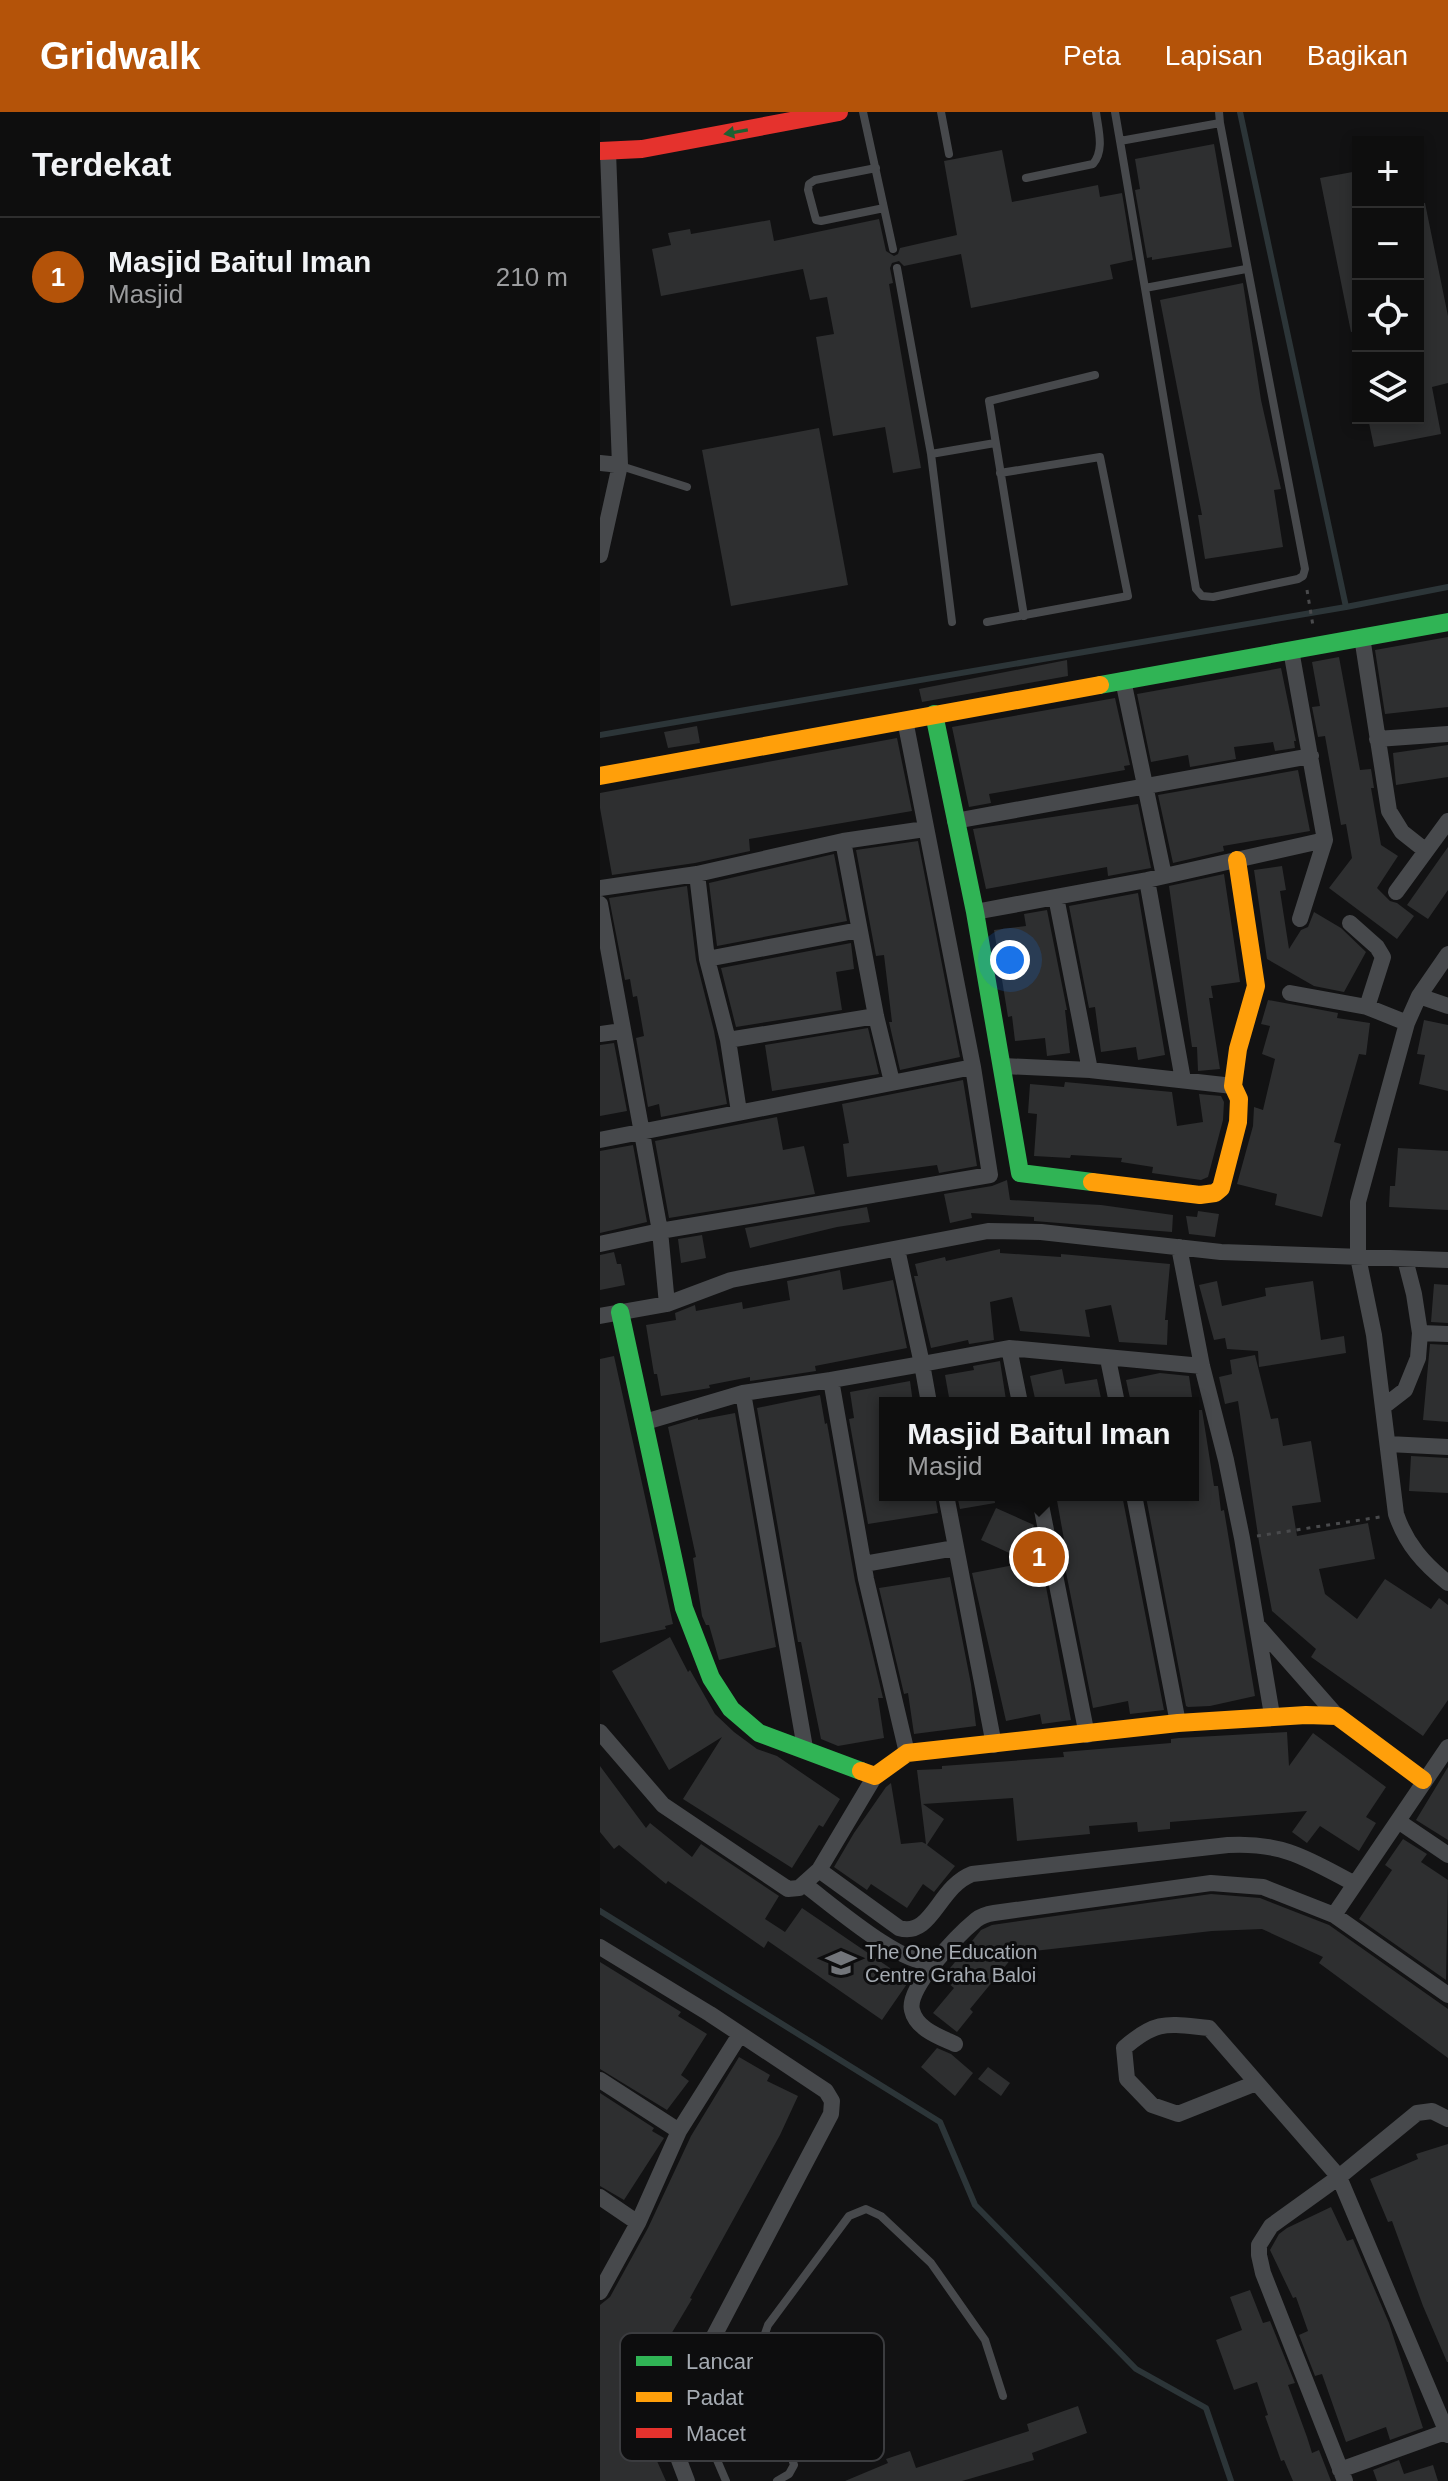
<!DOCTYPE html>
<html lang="id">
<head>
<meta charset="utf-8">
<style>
  body { margin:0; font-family:Helvetica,sans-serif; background:#1c1c1c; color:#f1f3f6 }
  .controls { position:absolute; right:24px; top:24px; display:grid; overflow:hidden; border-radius:0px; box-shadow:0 4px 12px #0003 }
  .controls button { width:72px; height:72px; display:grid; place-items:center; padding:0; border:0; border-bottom:2px solid #2e2e2e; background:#0e0e0e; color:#f1f3f6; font:40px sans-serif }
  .you { position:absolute; left:410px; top:848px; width:28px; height:28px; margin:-20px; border:6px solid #fff; border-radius:50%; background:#1a73e8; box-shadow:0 0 0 12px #1a73e833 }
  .badge { display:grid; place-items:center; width:52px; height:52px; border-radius:50%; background:#b45309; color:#fff; font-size:26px; font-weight:700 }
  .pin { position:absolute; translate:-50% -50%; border:4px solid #fff; box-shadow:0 2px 8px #0006 }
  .popup { position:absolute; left:279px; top:1285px; width:320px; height:104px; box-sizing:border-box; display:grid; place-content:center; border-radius:0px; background:#0e0e0e; filter:drop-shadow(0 2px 6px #0005); font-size:26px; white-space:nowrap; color:#9b9c9e }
  .popup b { font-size:30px; color:#f1f3f6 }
  .popup::after { content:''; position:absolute; left:50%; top:100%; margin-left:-16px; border:16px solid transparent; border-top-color:#0e0e0e }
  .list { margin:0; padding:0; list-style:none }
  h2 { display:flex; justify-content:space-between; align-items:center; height:104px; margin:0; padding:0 32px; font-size:34px }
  h2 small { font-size:26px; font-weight:400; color:#9b9c9e }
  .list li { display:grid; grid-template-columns:52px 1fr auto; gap:24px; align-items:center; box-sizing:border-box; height:120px; padding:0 32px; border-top:2px solid #2e2e2e }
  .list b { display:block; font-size:30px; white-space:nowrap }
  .list p { margin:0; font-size:26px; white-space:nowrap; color:#9b9c9e }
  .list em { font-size:26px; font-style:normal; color:#9b9c9e }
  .icon { flex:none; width:44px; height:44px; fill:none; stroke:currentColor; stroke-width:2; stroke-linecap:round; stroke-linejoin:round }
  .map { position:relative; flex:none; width:848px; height:2369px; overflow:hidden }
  header { display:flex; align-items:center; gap:48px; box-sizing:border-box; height:112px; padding:0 40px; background:#b45309; color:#fff }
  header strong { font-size:38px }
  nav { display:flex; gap:44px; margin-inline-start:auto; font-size:28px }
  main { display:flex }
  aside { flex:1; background:#0e0e0e }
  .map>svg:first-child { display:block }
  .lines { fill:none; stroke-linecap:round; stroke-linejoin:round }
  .stream { stroke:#2c3538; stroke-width:6 }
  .building { fill:#2e2f30 }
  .path { stroke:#494a4c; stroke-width:3; stroke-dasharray:4 6; stroke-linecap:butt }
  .lane { stroke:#47494c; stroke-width:8 }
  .street { stroke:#47494c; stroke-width:16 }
  .fast { stroke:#30b455; stroke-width:18 }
  .slow { stroke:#ff9f0a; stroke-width:18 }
  .jam { stroke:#e5322d; stroke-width:18 }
  .oneway { fill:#1e6032 }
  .labels { text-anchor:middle; stroke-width:6; stroke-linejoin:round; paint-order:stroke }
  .poi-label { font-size:20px; fill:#a5abb2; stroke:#0d0d0e; text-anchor:start }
  .key { fill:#0d0d0e; stroke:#3b3c3f; stroke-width:2 }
  .key-label { font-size:22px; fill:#a5abb2 }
</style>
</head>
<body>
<header>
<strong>Gridwalk</strong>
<nav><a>Peta</a><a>Lapisan</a><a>Bagikan</a></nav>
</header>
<main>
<aside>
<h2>Terdekat<small></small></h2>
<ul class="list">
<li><span class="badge">1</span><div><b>Masjid Baitul Iman</b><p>Masjid</p></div><em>210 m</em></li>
</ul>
</aside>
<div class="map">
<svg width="848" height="2369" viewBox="0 0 848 2369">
  <rect width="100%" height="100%" fill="#121213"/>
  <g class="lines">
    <!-- stream -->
    <path class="stream" d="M640 0 746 495
      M0 623 746 495 848 475
      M0 1799 340 2010 375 2093 536 2257 606 2296 631 2369"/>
  </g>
  <!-- building -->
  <path class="building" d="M614 32 632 135 552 148V145L547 146 535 78 540 77 535 47Z
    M402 38 412 90 498 73 500 85 522 81 533 148 510 153 513 167 371 196 361 142 304 154 299 149 292 151 290 156 293 171 289 172 321 356 293 361 285 315 233 324 216 225 234 222 227 185 210 188 203 157 61 184 52 137 71 133 68 121 90 117 91 122 170 108 174 129 279 107 286 139 294 144 298 142 300 136 357 123 344 49Z
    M758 59V219L751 220 720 66Z
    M818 91H825L848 204V271L832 275 841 322 774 335 768 306H818Z
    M643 171 661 288 681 377 674 378 683 435 605 447 598 403H602L560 188Z
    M219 316 248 473 131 494 102 338Z
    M848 525V595L785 602 775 538Z
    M739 545 760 658 771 657 774 676H771L781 733 798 744 777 776 790 789 797 791 814 804 797 827 729 776 752 746 746 712 741 713 725 624 718 625 712 595 720 594 712 550Z
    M467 548 468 564 322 590 319 577Z
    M681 556 696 629H694L695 636 675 639 673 630 634 635 636 647 590 655 588 643 551 650 537 582Z
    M515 586 530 653 524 654 525 658 389 682 391 691 369 695 352 615Z
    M97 614 100 631 68 636 64 620Z
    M297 626 312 699 149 727 150 739 95 751 12 763 0 696V681Z
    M848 633V665L796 673 793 641Z
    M698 658 710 719 623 734 624 739 573 751 558 683Z
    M538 692 551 756 508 764 507 755 386 777 373 717Z
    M318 729 360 945 300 958 289 910H292L284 843 276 844 256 738Z
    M848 735V778L828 807 807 793Z
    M234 742 247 809 117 834 109 771Z
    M682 754 686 778 680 779 689 837 701 818 708 815 714 800 741 816 766 840 744 880 714 874 667 847 654 758Z
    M624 762 640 870 611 874 613 886H609L620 957 598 959 597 935H592L569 774Z
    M87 774 96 848 114 919 127 992 61 1005 59 992 48 995 36 926 44 924 37 884 33 885 30 867 25 868 9 786Z
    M538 781 565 943 538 948 536 935 501 940 495 895 489 896 469 794Z
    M447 798 467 898H465L470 941 447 944 445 926 415 929 412 904 408 905 394 818 426 814 424 802Z
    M251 831 254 857 236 860 242 898 136 915 121 856Z
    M668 888 738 901 737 906 770 911 766 943 759 942 734 1030 741 1032 722 1105 675 1093 677 1082 637 1072 653 1014 654 995 663 998 675 947 662 942 670 914 661 912Z
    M824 908 848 913V979L819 972 825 943 817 942Z
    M268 916 279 962 172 979 165 933Z
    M14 931 27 999 0 1004V933Z
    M363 968 377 1054 339 1061 337 1053 247 1065 243 1032 249 1031 242 992Z
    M465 970 572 980 577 1014 603 1010 599 982 621 984 624 990 623 1008 608 1065 601 1068 552 1061 553 1055 521 1050 522 1046 471 1043 470 1046 434 1044 437 1002 428 1001 430 972 464 975Z
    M177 1005 183 1038 204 1034 215 1082 69 1106 55 1029Z
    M33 1033 47 1110 0 1121V1039Z
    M798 1036 848 1039V1098L789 1095 790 1074H795Z
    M407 1068 410 1088 501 1093 573 1103 572 1120 434 1109V1105L371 1101 372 1106 350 1111 344 1082 392 1074Z
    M267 1095 270 1110 237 1115 150 1136 145 1116Z
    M598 1099 619 1102 615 1125 589 1122 586 1104 597 1105Z
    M102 1123 106 1146 81 1151 78 1127Z
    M400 1137V1141L461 1145V1142L570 1152 565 1208H568L567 1233 519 1230 511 1193 485 1198 490 1225 420 1219 412 1185 390 1190 394 1228 369 1232 368 1228 331 1236 314 1164H318L315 1152 345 1145 346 1149Z
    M14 1140 17 1152H21L25 1173 0 1178V1143Z
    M240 1158 243 1178 293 1168 307 1236 215 1254 216 1259 150 1269V1265L109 1273 110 1276 61 1284 57 1262H54L46 1213 76 1208 75 1201 95 1193 96 1199 142 1190 143 1197 190 1188 187 1169Z
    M617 1169 622 1194 666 1184 665 1176 713 1169 721 1228 744 1224 746 1241 659 1255 658 1239 627 1237 625 1226 614 1228 599 1173Z
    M834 1172 848 1173V1211L831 1210Z
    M830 1232 848 1233V1310L823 1308Z
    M655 1243 671 1307 678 1306 683 1334 711 1329 721 1390 692 1394 697 1424 768 1411 775 1447 719 1457 725 1482 757 1507 785 1467 831 1497 839 1486 848 1493V1588L823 1624 711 1545 716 1537 672 1499 659 1430 638 1289 625 1292 619 1265 632 1262 630 1248Z
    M14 1244 73 1512 65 1514 66 1517 0 1531V1247Z
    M400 1249 406 1288 388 1291H350L345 1263 374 1258 373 1254Z
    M462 1257 465 1272 497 1267 502 1291H436L430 1264Z
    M560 1261 589 1264 593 1291H531L526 1268Z
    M310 1269 313 1291H285V1383H335L338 1401 268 1412 249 1307 254 1306 250 1280Z
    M220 1283 225 1312 227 1311 255 1469 283 1586H278L284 1626 238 1634 221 1627 201 1530H198L157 1296Z
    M593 1298H602L614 1374H618L621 1399 624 1398 655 1584 610 1594 588 1595 586 1594 546 1385 593 1383Z
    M135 1301 176 1535 119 1548 109 1513H106L102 1504 93 1446 96 1445 68 1315 98 1306V1308Z
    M811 1344 848 1346V1381L809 1379Z
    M357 1383H394L395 1391 360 1397Z
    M456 1383H522L564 1598 530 1602 528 1589 493 1596 463 1445 467 1444Z
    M396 1396 434 1413 420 1446 381 1428Z
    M441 1448 471 1608 442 1612 440 1602 406 1609 372 1461Z
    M350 1465 371 1572 376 1614 314 1622 308 1581 304 1582 279 1476Z
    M70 1525 88 1560 90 1558 115 1602 134 1620 157 1637 177 1644 240 1687 223 1715 219 1713 192 1756 83 1687 122 1625 69 1658 12 1559Z
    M687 1620 689 1654 713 1621 786 1675 766 1705 776 1711 759 1739 720 1714 707 1731 692 1720 707 1699 570 1710V1717L538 1720 537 1710 489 1714 490 1722 417 1729 413 1686 323 1692 344 1707 327 1733 355 1754 334 1780 323 1772 307 1796 271 1772 267 1778 234 1755 254 1721 286 1675 291 1671 301 1732 322 1730 326 1732 317 1658 342 1657V1654L464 1645 463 1640 571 1631V1627L579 1626Z
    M0 1654 46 1716 50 1711 92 1745 101 1732 179 1784 165 1807 185 1820 202 1796 309 1869 282 1908 168 1829 164 1836 68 1769 66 1772 19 1733 14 1737 0 1720Z
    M848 1655V1728L816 1708Z
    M803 1727 827 1742 821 1750 848 1768 846 1868 759 1807 792 1758 785 1753Z
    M611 1782 660 1786 729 1813 848 1897V1946L719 1851 723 1845 662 1817 612 1819 416 1841 370 1897 373 1900 357 1920 333 1901 354 1876 342 1866 381 1818 392 1813Z
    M0 1850 81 1900 78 1904 107 1922 81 1963 89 1969 67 1998 0 1957Z
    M337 1936 351 1942 373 1961 355 1984 321 1955Z
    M139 1945 170 1963 167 1969 198 1984 180 2023 90 2186 92 2187 27 2296 37 2320 43 2318 66 2369H0V2193L10 2185 48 2116 91 2024Z
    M388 1955 410 1971 401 1984 378 1967Z
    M0 1981 54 2016 52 2019 64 2026 24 2088 0 2074Z
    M848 2032V2250H847L823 2194 792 2109 788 2110 770 2067 818 2047 816 2042Z
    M731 2095 747 2129 753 2127 789 2211 823 2316 790 2328 786 2315 746 2330 722 2262 715 2264 699 2223 708 2219 696 2185 693 2186 670 2138 679 2122 687 2116Z
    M650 2178 663 2211 670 2209 695 2271 688 2273 707 2325 712 2341 719 2338 731 2369H693L684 2348 681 2349 665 2304 668 2303 657 2270 634 2278 616 2228 642 2218 630 2185Z
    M478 2294 487 2321 432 2341 434 2348 362 2369H245L288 2351 286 2347 310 2339 316 2356 429 2319 427 2312Z
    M799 2348 804 2362 833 2353 838 2369H777L773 2358Z"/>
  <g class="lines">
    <!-- path -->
    <path class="path" d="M707 478 713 514
      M657 1424 780 1405"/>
    <!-- lane -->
    <path class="lane" d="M263 0 293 137
      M341 0 349 42
      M515 0 520 29 620 11 619 0
      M520 29 596 477 602 484 613 485 698 467 703 464 705 457 620 11
      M276 56 215 68 209 72 208 78 216 108 221 109 284 96
      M426 66 493 52C505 38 498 17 496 0
      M297 156 331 342 352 510
      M545 176 646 157
      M331 342 395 331
      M21 354 87 375
      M424 504 389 289 495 263
      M387 510 528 484 500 345 400 361
      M87 2278 126 2369
      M177 2369 189 2362 194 2353 187 2330 160 2271 157 2245 168 2213 249 2104 266 2097 281 2104 331 2151 385 2228 403 2284"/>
    <!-- street -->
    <path class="street" d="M0 351 20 353
      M0 443 20 353 8 40
      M762 525 789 699 802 720 826 739
      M691 538 725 728 700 807
      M523 568 564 764
      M777 627 848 622
      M355 709 711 644
      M243 729 276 904 292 970
      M97 762 107 847 128 928 139 1000
      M547 768 583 968
      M0 776 97 762 243 729 325 717
      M796 780 848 709
      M456 785 490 958
      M0 792 60 1119 67 1192
      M375 800 547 768 725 728
      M750 811 777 835 783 845 767 895
      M848 842 819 884 807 911 758 1090V1145L774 1223 796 1402C806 1432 824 1452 848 1471
      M107 847 259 818
      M690 881 767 895 807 911
      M819 884 848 894
      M0 922 22 919
      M128 928 276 904
      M403 954 490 958 633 974
      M0 1028 373 955
      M0 1132 60 1119 390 1063 373 955 305 608
      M579 1135 602 1254 626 1348 642 1426 672 1603
      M297 1137 322 1252 409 1236 420 1291
      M0 1204 67 1192 131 1168 388 1119 441 1120 621 1140 848 1148
      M820 1221 848 1222
      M409 1236 602 1254
      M508 1247 517 1291
      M783 1295 805 1278 818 1246 820 1221 814 1182 805 1147
      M45 1310 143 1281
      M788 1332 848 1335
      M346 1383 394 1633
      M439 1383 487 1623
      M534 1383 578 1611
      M264 1452 355 1436
      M657 1513 737 1604
      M0 1620 63 1693 188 1777 199 1776 219 1758 275 1664
      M205 1636 143 1281 231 1268
      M307 1641 266 1467 231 1268 322 1252 329 1291
      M798 1709 848 1743
      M219 1758 299 1816C332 1826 338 1775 372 1762L628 1733C683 1730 708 1747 755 1772
      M204 1772C231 1792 304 1856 334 1850
      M734 1803 848 1635
      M0 1835 110 1902 226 1979 232 1989 231 2002 74 2300 71 2327 87 2369
      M355 1932C340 1925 316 1917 312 1898 306 1876 359 1822 376 1808 381 1804 387 1802 394 1801L611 1771 663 1775 734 1803 848 1883
      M0 1968 79 2019
      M656 1971 578 2002 552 1993 527 1967 524 1936C557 1907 568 1912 609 1916L739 2065 848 2323
      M0 2085 38 2111
      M0 2180 38 2111 79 2019 139 1924
      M740 2358 848 2319
      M745 2369 663 2161 659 2143V2133L671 2114 739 2065 817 2001 832 1999 848 2007"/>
    <!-- fast -->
    <path class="fast" d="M500 573 848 510
      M334 602 375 800 420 1061 492 1070
      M20 1200 84 1496 111 1566 131 1597 159 1621 261 1659"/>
    <!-- slow -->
    <path class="slow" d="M0 664 500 573
      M492 1070 600 1083 615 1081 621 1076 638 1010 639 987 633 974 638 937 656 874 637 748
      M261 1659 275 1664 307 1641 578 1611 706 1603 737 1604 823 1668"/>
    <!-- jam -->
    <path class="jam" d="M0 39 42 37 239 0"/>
  </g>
  <!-- one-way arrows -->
  <defs><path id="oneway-solid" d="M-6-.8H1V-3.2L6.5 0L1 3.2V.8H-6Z" transform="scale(2)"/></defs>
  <use class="oneway" href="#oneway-solid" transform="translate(136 20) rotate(170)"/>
  <!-- icons -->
  <defs>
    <g id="school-bare" transform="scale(2.4)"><path d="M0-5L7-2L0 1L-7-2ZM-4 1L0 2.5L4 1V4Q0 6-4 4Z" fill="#72757a" stroke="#0d0d0e" stroke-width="2.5" paint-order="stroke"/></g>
  </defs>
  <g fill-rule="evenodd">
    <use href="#school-bare" x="241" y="1851"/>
  </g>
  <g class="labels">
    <!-- poi labels -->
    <g class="poi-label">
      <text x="265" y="1847">The One Education<tspan x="265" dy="23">Centre Graha Baloi</tspan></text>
    </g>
  </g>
  <!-- legend -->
  <rect x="20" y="2221" width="264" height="128" rx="12" class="key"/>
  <rect x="36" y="2244" width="36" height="10" fill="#30b455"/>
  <rect x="36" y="2280" width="36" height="10" fill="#ff9f0a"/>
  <rect x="36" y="2316" width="36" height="10" fill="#e5322d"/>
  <g class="key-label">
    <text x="86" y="2257">Lancar</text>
    <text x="86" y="2293">Padat</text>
    <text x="86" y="2329">Macet</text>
  </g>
</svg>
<div class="controls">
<button>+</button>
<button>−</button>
<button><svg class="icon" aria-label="locate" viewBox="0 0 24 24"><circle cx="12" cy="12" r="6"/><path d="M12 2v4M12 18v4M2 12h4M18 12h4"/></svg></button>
<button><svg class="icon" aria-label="layers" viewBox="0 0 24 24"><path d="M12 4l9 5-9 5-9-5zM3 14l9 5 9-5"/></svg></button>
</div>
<div class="you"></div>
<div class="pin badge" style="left:439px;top:1445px">1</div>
<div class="popup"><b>Masjid Baitul Iman</b>Masjid</div>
</div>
</main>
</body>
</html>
